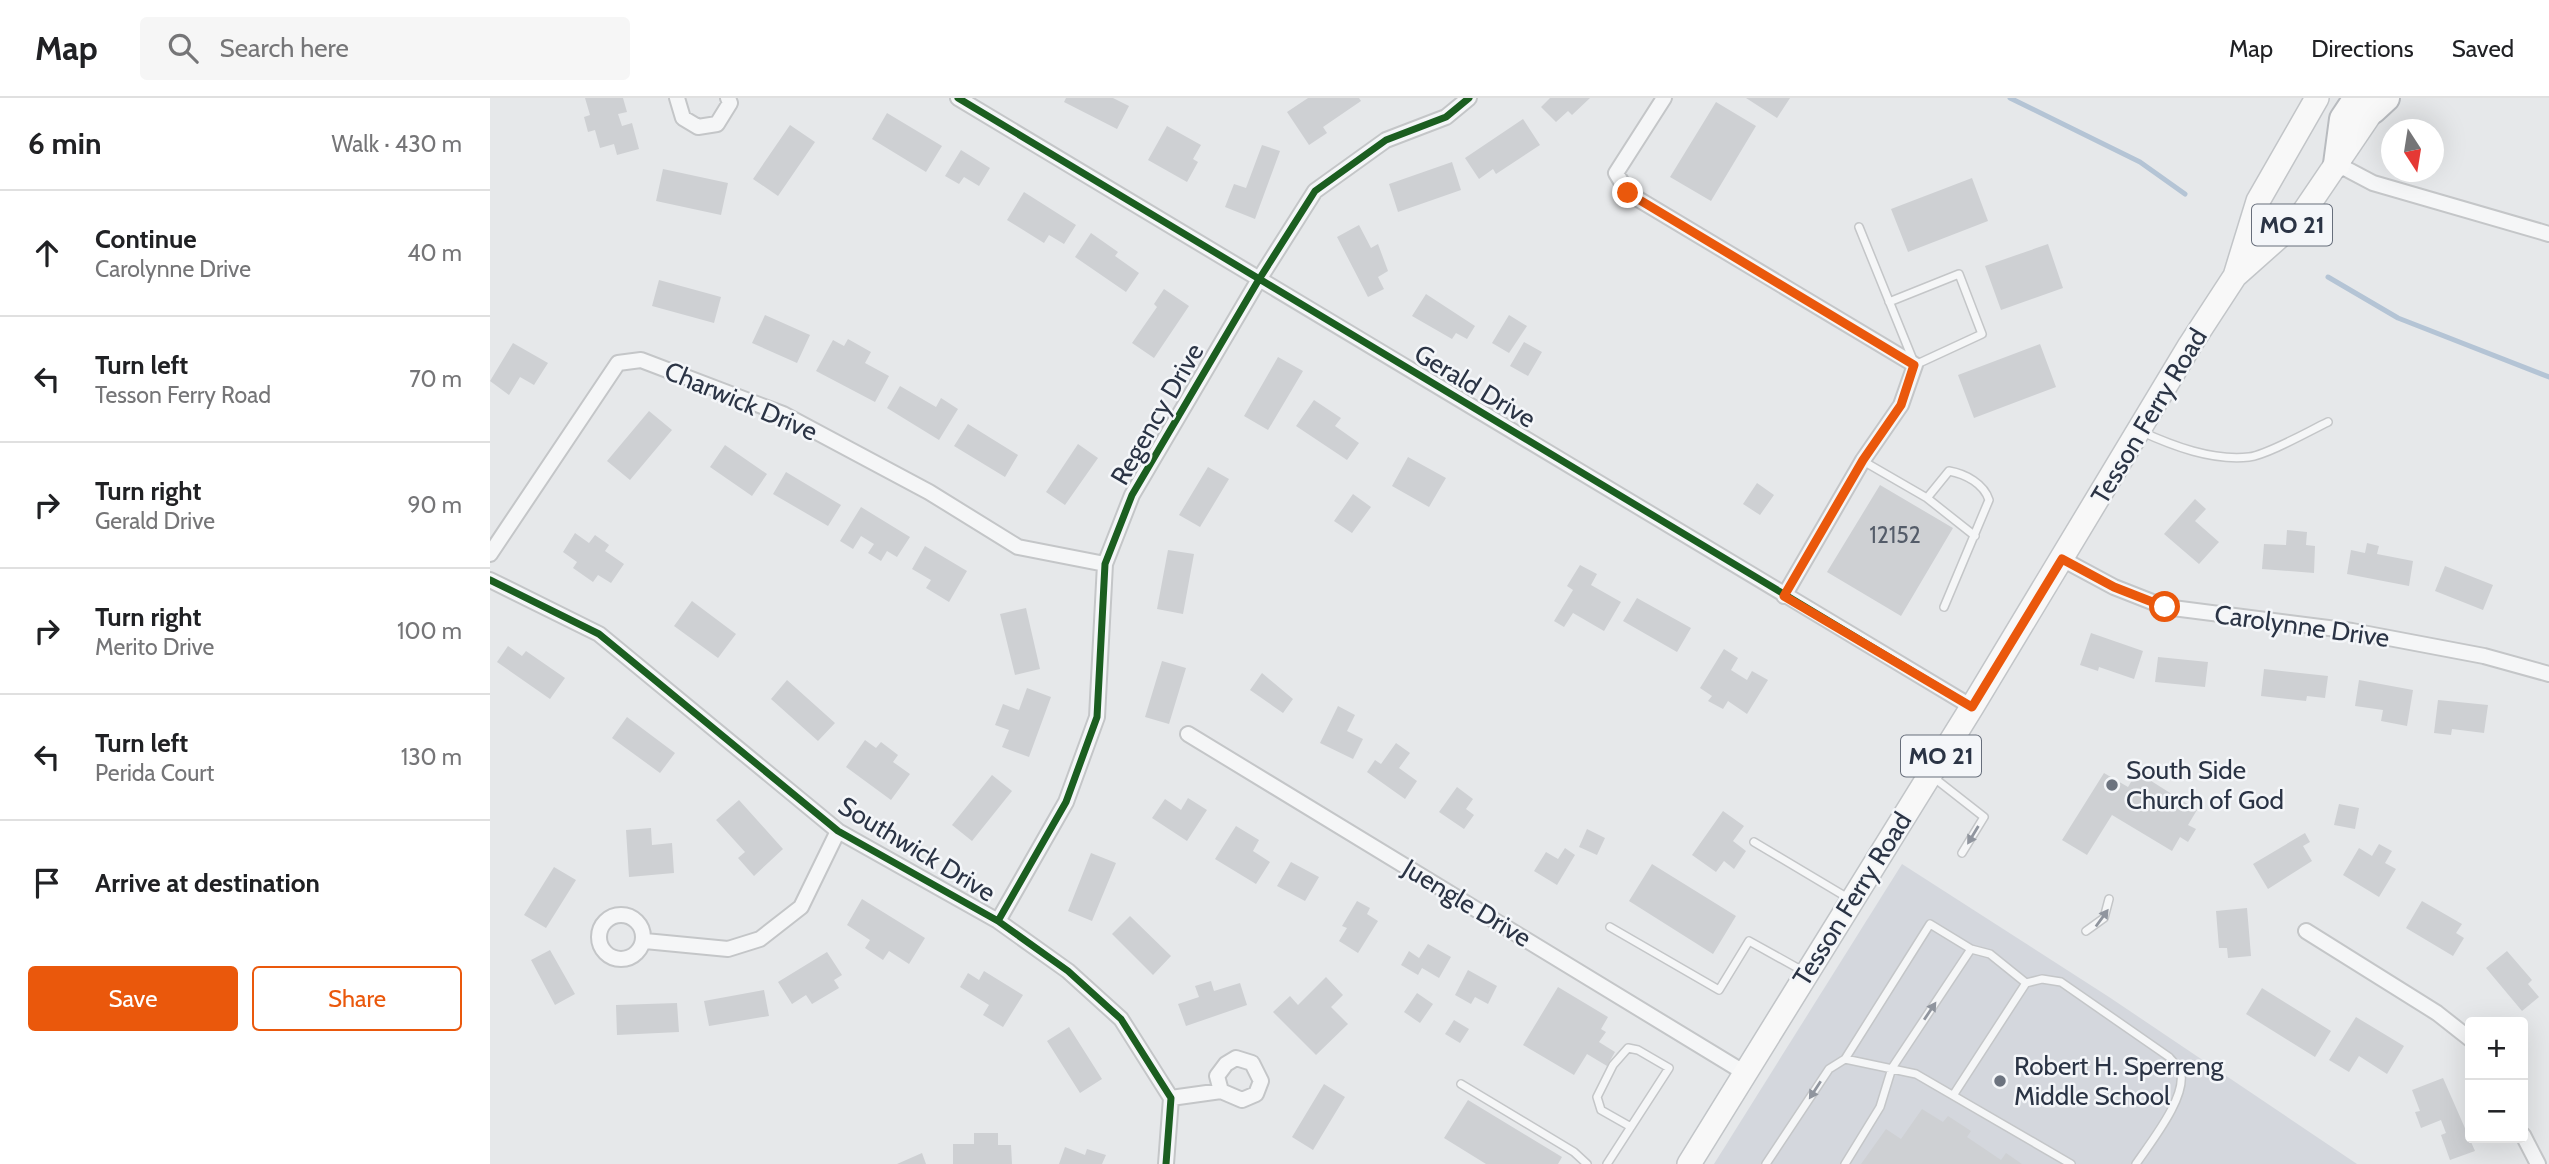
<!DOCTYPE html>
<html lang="en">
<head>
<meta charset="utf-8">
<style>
  body { margin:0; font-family:Cabin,sans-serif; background:#f6f6f6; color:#202124 }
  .controls { position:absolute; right:21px; bottom:21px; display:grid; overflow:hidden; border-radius:7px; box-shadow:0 7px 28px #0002 }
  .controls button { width:63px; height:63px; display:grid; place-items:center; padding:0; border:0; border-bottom:2px solid #e0e0e0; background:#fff; color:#202124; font:35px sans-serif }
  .compass { position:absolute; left:1891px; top:21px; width:63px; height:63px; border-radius:50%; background:#fff; box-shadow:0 7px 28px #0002; rotate:168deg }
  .stop { position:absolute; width:21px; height:21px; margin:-16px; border:5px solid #ea580c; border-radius:50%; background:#fff }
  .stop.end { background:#ea580c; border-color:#fff; box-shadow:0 2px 7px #0008 }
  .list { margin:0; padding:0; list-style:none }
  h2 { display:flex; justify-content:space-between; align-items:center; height:91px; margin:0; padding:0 28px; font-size:30px }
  h2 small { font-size:23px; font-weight:400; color:#757577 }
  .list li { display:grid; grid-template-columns:46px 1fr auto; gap:21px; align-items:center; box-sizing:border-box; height:126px; padding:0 28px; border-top:2px solid #e0e0e0 }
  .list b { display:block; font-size:26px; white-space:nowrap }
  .list p { margin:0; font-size:23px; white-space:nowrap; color:#757577 }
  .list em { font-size:23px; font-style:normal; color:#757577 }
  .actions { display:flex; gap:14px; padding:21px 28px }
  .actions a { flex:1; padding:16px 0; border:2px solid #ea580c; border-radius:7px; text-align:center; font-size:24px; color:#ea580c }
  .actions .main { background:#ea580c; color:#fff }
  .icon { flex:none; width:38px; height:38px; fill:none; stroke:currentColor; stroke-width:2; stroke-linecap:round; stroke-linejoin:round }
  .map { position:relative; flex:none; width:2059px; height:1066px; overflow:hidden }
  header { display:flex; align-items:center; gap:42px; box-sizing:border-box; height:98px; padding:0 35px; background:#fff; border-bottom:2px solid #e0e0e0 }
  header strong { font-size:33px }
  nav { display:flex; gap:38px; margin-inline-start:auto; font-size:24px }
  .search { width:490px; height:63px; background:#f6f6f6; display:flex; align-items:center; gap:18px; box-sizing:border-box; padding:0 24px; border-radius:7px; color:#757577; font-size:26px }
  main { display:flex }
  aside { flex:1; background:#fff }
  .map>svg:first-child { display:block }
  .built { fill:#d4d7dd }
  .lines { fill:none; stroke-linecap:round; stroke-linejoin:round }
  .stream { stroke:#b4c4d5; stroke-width:5 }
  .building { fill:#ced0d3 }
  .service-casing { stroke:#c4c6c8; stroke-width:10 }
  .minor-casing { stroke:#c4c6c8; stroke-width:18 }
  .primary-casing { stroke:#c2c5c8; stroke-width:26 }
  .motorway-casing { stroke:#b8bbbf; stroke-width:30 }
  .service { stroke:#f5f6f7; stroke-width:7 }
  .minor { stroke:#f5f6f7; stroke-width:14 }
  .primary { stroke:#f8f8f8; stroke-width:23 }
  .motorway { stroke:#f8f8f8; stroke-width:26 }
  .cycleway-casing { stroke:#f4f6f9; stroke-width:11 }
  .cycleway { stroke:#1b5e20; stroke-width:7 }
  .oneway { fill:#90959e }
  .route { stroke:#ea580c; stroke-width:9 }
  .poi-dot { fill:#6c737f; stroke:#f4f6f9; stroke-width:2.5 }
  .labels { text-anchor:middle; stroke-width:5; stroke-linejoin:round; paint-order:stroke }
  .number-label { font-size:23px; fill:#545c69 }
  .shield { fill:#f4f6f9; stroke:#676e7b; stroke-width:2 }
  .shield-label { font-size:24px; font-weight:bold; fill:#2b3445 }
  .street-label { font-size:26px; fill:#2b3445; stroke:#f4f6f9 }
  .poi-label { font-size:26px; fill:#2b3445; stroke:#f4f6f9; text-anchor:start }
</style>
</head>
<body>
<header>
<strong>Map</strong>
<div class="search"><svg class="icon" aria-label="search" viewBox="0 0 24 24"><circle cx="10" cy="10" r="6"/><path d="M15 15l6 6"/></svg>Search here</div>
<nav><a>Map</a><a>Directions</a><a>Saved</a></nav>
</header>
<main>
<aside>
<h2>6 min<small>Walk · 430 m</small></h2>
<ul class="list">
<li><svg class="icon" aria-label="ahead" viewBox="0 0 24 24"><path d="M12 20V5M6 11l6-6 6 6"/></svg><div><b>Continue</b><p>Carolynne Drive</p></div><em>40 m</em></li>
<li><svg class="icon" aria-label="left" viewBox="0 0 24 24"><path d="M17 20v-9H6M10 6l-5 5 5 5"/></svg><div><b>Turn left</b><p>Tesson Ferry Road</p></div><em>70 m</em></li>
<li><svg class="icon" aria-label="right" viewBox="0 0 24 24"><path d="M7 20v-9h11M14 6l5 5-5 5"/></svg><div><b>Turn right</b><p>Gerald Drive</p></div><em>90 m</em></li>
<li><svg class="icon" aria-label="right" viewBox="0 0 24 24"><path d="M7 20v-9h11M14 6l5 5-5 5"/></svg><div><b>Turn right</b><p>Merito Drive</p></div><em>100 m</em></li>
<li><svg class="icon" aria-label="left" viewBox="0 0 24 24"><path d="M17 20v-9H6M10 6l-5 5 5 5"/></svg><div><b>Turn left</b><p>Perida Court</p></div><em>130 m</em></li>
<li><svg class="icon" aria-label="arrive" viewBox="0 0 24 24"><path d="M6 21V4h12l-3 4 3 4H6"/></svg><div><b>Arrive at destination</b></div></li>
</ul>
<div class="actions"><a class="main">Save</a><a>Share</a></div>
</aside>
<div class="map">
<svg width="2059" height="1066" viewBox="0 0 2059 1066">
  <rect width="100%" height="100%" fill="#e6e8ea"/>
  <!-- built -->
  <path class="built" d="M1412 766 1619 899 1867 1066H1224Z"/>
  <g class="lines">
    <!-- stream -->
    <path class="stream" d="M1520 0 1650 64 1695 96
      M1838 179 1908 220 2059 279"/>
  </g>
  <!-- building -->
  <path class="building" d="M95 0H133L137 14 128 16 132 28 142 25 149 51 127 57 124 46 110 50 105 32 98 34 94 19 100 17Z
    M576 0H623L639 8 627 31 574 4Z
    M818 0H869L871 3 833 29 837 35 819 47 797 14Z
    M1060 0H1100L1082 17 1078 13 1066 24 1051 9Z
    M1256 0H1300L1287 20Z
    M1226 4 1266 28 1221 103 1180 79Z
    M397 15 452 48 436 74 382 41Z
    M1033 21 1050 47 1006 76 1003 71 989 81 975 60Z
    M300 27 325 44 288 98 263 81Z
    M677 28 711 47 703 61 708 64 697 84 658 62Z
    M772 47 790 53 765 121 735 109 744 86 756 90Z
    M471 52 500 70 489 88 474 79 469 86 455 78Z
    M962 64 971 92 908 114 899 86Z
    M173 71 238 85 231 117 166 103Z
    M1482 80 1498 123 1418 154 1401 111Z
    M534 94 586 127 574 146 559 137 554 145 517 122Z
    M869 127 881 150 888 146 898 173 888 179 894 191 878 199 847 139Z
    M601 135 628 154 625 158 649 175 636 194 585 159Z
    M1558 146 1573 190 1511 212 1495 168Z
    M169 182 231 199 224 225 162 208Z
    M674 191 699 208 664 260 642 245 667 209 664 206Z
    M936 196 985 228 977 241 966 235 962 241 922 218Z
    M275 217 320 237 307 265 262 245Z
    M1019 217 1037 228 1019 255 1002 245Z
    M358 241 381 254 375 265 399 278 385 304 326 273 343 242 354 248Z
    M1034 244 1052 254 1038 278 1020 268Z
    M23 245 58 265 44 287 30 279 19 297 0 283Z
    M1550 246 1566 289 1484 320 1468 277Z
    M788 259 813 273 778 332 754 318Z
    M410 288 446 309 451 300 468 311 449 342 397 310Z
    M824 302 851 320 845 328 869 345 857 362 806 328Z
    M159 313 182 332 140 382 117 363Z
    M478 326 528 357 515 379 464 348Z
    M588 346 608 360 575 407 556 394Z
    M235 347 277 376 262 398 220 369Z
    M918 359 956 380 939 409 902 388Z
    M718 369 739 381 710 429 689 417Z
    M296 374 351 407 338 428 283 396Z
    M1267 385 1284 397 1270 417 1253 406Z
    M1390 387 1463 430 1411 518 1337 474Z
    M863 396 881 409 862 435 844 423Z
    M1705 401 1716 411 1705 423 1729 444 1709 466 1674 436Z
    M371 409 420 439 407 459 397 453 391 463 378 455 384 446 371 438 363 451 350 443Z
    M1797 432 1817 434 1816 447 1825 448 1824 475 1772 471 1774 446 1796 447Z
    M85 435 99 445 105 437 119 447 115 453 134 466 121 485 108 477 103 484 83 470 87 464 73 454Z
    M1877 445 1889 448 1887 456 1923 463 1919 488 1857 476 1861 452 1875 455Z
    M435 448 477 473 459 504 436 490 441 482 422 471Z
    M678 452 704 456 693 516 667 511Z
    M1090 467 1107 476 1101 487 1131 504 1114 533 1083 515 1074 529 1064 523 1083 492 1077 488Z
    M1955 468 2003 487 1993 512 1945 493Z
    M1147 500 1201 530 1187 554 1133 523Z
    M202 503 246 536 228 560 184 528Z
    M536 510 550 571 525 577 510 516Z
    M1601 535 1653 553 1644 581 1609 569 1608 573 1590 567Z
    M18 548 32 558 36 553 75 580 60 601 7 564Z
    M1234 551 1248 560 1241 572 1257 582 1262 573 1278 582 1257 616 1238 603 1233 611 1218 603 1222 598 1210 590Z
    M1668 559 1718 564 1715 589 1665 584Z
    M672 563 696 570 679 626 655 619Z
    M1774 571 1838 578 1835 600 1817 598 1816 603 1771 598Z
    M772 575 803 601 793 615 760 592Z
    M297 582 345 625 328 643 281 601Z
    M1869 582 1923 592 1917 628 1891 623 1893 612 1865 608Z
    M537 590 561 599 539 659 512 649 519 632 505 627 513 606 529 612Z
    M1948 602 1998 607 1994 635 1962 631 1961 637 1944 635Z
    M848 608 865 617 857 633 873 641 863 661 830 645Z
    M137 619 185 655 170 675 122 640Z
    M375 642 386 650 391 644 408 657 403 664 420 676 401 702 356 669Z
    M906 645 920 655 909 670 927 683 915 701 877 674 885 662 891 666Z
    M1647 674 1707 712 1698 727 1706 731 1698 744 1690 739 1682 753 1622 717 1597 757 1572 742 1614 675 1638 689Z
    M502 677 522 693 482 743 462 727Z
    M967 689 983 701 976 711 984 717 974 731 949 714Z
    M698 700 717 712 697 743 662 720 675 701 691 712Z
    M249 702 293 751 264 778 248 760 255 754 226 722Z
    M1849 706 1869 710 1865 731 1844 727Z
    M1233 713 1254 728 1243 743 1256 753 1244 771 1234 763 1226 774 1202 757Z
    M746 728 769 742 763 753 780 764 766 786 725 761Z
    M161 730 162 747 182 745 184 775 139 779 136 732Z
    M1097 731 1115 740 1107 757 1089 749Z
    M1815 735 1820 744 1813 748 1822 763 1778 791 1763 766Z
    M1889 746 1902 753 1895 765 1906 771 1889 799 1853 777 1869 750 1882 758Z
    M1075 750 1085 757 1067 787 1044 773 1056 754 1068 761Z
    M601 755 626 765 602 823 578 813Z
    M801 764 829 779 815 803 787 788Z
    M1162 766 1246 818 1223 856 1139 803Z
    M64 769 86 782 56 830 34 817Z
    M372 801 435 840 419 866 399 853 393 862 375 850 380 842 357 827Z
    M867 803 880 810 877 816 888 823 868 855 849 843 857 830 852 828Z
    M1932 803 1972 826 1966 835 1974 840 1963 858 1916 830Z
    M1757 810 1761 858 1738 860 1737 850H1729L1726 813Z
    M640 818 681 858 663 877 622 836Z
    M938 846 961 859 949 880 932 870 928 877 911 867 919 853 929 860Z
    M60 852 85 896 65 907 41 862Z
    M2017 853 2042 882 2038 886 2049 899 2032 913 1996 870Z
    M337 854 352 877 344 882 349 890 322 906 316 897 302 906 288 884Z
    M978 872 1007 888 998 906 985 899 981 906 965 897Z
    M494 873 533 897 513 929 493 917 499 907 470 889 478 875 489 882Z
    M836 879 853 897 841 909 858 926 826 957 783 914 800 898 808 907Z
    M721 883 724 893 750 885 757 907 696 928 688 906 709 899 705 888Z
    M1068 889 1118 919 1111 931 1116 934 1109 944 1125 954 1117 968 1097 956 1084 977 1033 947Z
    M1772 890 1841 933 1825 959 1756 916Z
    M274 892 279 918 219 928 214 903Z
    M927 895 943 906 930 925 914 914Z
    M187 905 189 934 127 937 126 907Z
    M1866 919 1914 948 1897 976 1869 958 1859 974 1839 962Z
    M964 922 979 931 970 945 955 936Z
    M579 929 612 981 590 995 557 943Z
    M1953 980 1985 1053 1960 1062 1951 1037 1956 1035 1951 1022 1931 1030 1925 1014 1930 1013 1922 992Z
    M834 986 855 999 823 1052 802 1039Z
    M978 1002 1072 1059 1068 1066H996L954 1040Z
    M1432 1011 1453 1024 1458 1018 1481 1033 1477 1039 1511 1062 1516 1055 1532 1066H1371L1396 1031 1411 1041Z
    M484 1035H508V1047H521L522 1066H463V1046H484Z
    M575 1049 595 1057 597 1051 616 1057 612 1066H569Z
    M432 1055 436 1066H407Z"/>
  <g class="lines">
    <!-- service casing -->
    <g class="service-casing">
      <path id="service" d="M1369 129 1425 267 1492 236 1469 176 1399 204
        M1650 333C1683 348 1722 363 1759 359 1777 357 1819 333 1838 324
        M1373 363 1437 400 1459 373C1476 376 1494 386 1499 402L1454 509
        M1437 400 1485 438
        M1443 679 1494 719 1472 755
        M1264 744 1358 800
        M1120 829 1229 892 1259 843 1313 873
        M1596 833 1614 820 1619 801
        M1536 885 1552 881 1571 884 1679 959C1682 963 1688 968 1690 972 1699 997 1660 1045 1646 1066
        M1355 961 1426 976 1581 1066
        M971 986 1084 1054 1097 1066
        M1464 996 1536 885 1500 856 1481 851
        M1117 1066 1179 970 1148 952 1138 950 1123 967 1107 999 1111 1012 1141 1029
        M1276 1066 1339 971 1355 961 1440 826 1481 851 1402 970 1390 1009 1355 1066"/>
    </g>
    <!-- minor casing -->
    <g class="minor-casing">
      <path id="minor" d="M187 0 193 20 208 29 227 26 240 5 238 0
        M468 0 1482 609
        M1174 0 1126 75 1138 95 1425 267 1411 307 1373 362 1294 498
        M1847 66 1883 85 2059 136
        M0 456 128 265 151 262 293 316 439 394 528 449 615 466
        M1572 461 1624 489 1675 509 1862 533 1994 558 2059 576
        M0 482 109 536 348 733 508 823 578 873 631 921 681 1000 676 1066
        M698 636 1255 975
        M109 839a22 22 0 1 1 44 0a22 22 0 1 1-44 0Z
        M508 823 576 704 607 619 615 466 642 397 768 183 825 93 896 42 956 19 979 0
        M1816 833 1947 915 1980 941
        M155 843 238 851 270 841 311 809 348 733
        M681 1000 731 993 752 1002 766 996 771 983 762 965 746 960 736 966 727 978 731 993
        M2033 1037 2048 1066"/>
    </g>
    <!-- primary casing -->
    <g class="primary-casing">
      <path id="primary" d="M1745 178 1768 103 1827 0
        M1199 1066 1482 609 1700 247 1745 178 1809 121 1891 0"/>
    </g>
    <!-- motorway casing -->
    <g class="motorway-casing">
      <path id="motorway" d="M1883 12 1896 0
        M1847 66 1853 21 1867 0"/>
    </g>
    <!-- service -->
    <use href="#service" class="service"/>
    <!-- minor -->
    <use href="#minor" class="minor"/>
    <!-- primary -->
    <use href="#primary" class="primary"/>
    <!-- motorway -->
    <use href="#motorway" class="motorway"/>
    <!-- cycleway casing -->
    <g class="cycleway-casing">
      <path id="cycleway" d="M468 0 1482 609
        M0 482 109 536 348 733 508 823 578 873 631 921 681 1000 676 1066
        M508 823 576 704 607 619 615 466 642 397 768 183 825 93 896 42 956 19 979 0"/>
    </g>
    <!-- cycleway -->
    <use href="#cycleway" class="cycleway"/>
  </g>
  <!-- one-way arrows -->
  <defs><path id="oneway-solid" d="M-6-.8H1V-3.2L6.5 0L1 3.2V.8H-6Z" transform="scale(1.75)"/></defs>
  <g class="oneway">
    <use href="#oneway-solid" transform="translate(1483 737) rotate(121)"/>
    <use href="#oneway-solid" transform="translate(1612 820) rotate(-54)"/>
    <use href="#oneway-solid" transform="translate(1440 913) rotate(-56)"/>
    <use href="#oneway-solid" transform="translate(1325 992) rotate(123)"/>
  </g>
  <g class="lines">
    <!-- route -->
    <path class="route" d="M1138 95 1424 267 1411 307 1373 362 1294 498 1482 609 1572 461 1624 489 1675 509"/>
  </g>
  <!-- markers -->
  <g class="poi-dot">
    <circle cx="1622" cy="687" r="7"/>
    <circle cx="1510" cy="983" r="7"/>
  </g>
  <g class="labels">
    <!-- number labels -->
    <g class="number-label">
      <text x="1405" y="445">12152</text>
    </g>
    <!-- shield labels -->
    <g class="shield">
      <rect x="1762" y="106.5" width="80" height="41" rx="5"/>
      <rect x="1411" y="637.5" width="80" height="41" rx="5"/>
    </g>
    <g class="shield-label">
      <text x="1802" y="135">MO 21</text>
      <text x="1451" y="666">MO 21</text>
    </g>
    <!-- street labels -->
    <g class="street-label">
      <text transform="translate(985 288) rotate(31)" y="9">Gerald Drive</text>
      <text transform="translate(251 303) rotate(23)" y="9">Charwick Drive</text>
      <text transform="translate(667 316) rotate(-60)" y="9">Regency Drive</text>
      <text transform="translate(1659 318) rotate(-59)" y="9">Tesson Ferry Road</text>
      <text transform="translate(1812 528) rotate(8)" y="9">Carolynne Drive</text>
      <text transform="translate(427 751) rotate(31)" y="9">Southwick Drive</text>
      <text transform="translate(1362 801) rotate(-58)" y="9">Tesson Ferry Road</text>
      <text transform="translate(977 805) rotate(31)" y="9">Juengle Drive</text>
    </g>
    <!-- poi labels -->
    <g class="poi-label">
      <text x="1636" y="681">South Side<tspan x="1636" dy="30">Church of God</tspan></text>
      <text x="1524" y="977">Robert H. Sperreng<tspan x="1524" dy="30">Middle School</tspan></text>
    </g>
  </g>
</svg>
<div class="controls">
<button>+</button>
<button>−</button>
</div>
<svg class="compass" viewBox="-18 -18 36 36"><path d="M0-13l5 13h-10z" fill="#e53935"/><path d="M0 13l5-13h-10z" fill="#757577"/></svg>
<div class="stop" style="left:1675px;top:509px"></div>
<div class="stop end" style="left:1138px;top:95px"></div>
</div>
</main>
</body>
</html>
